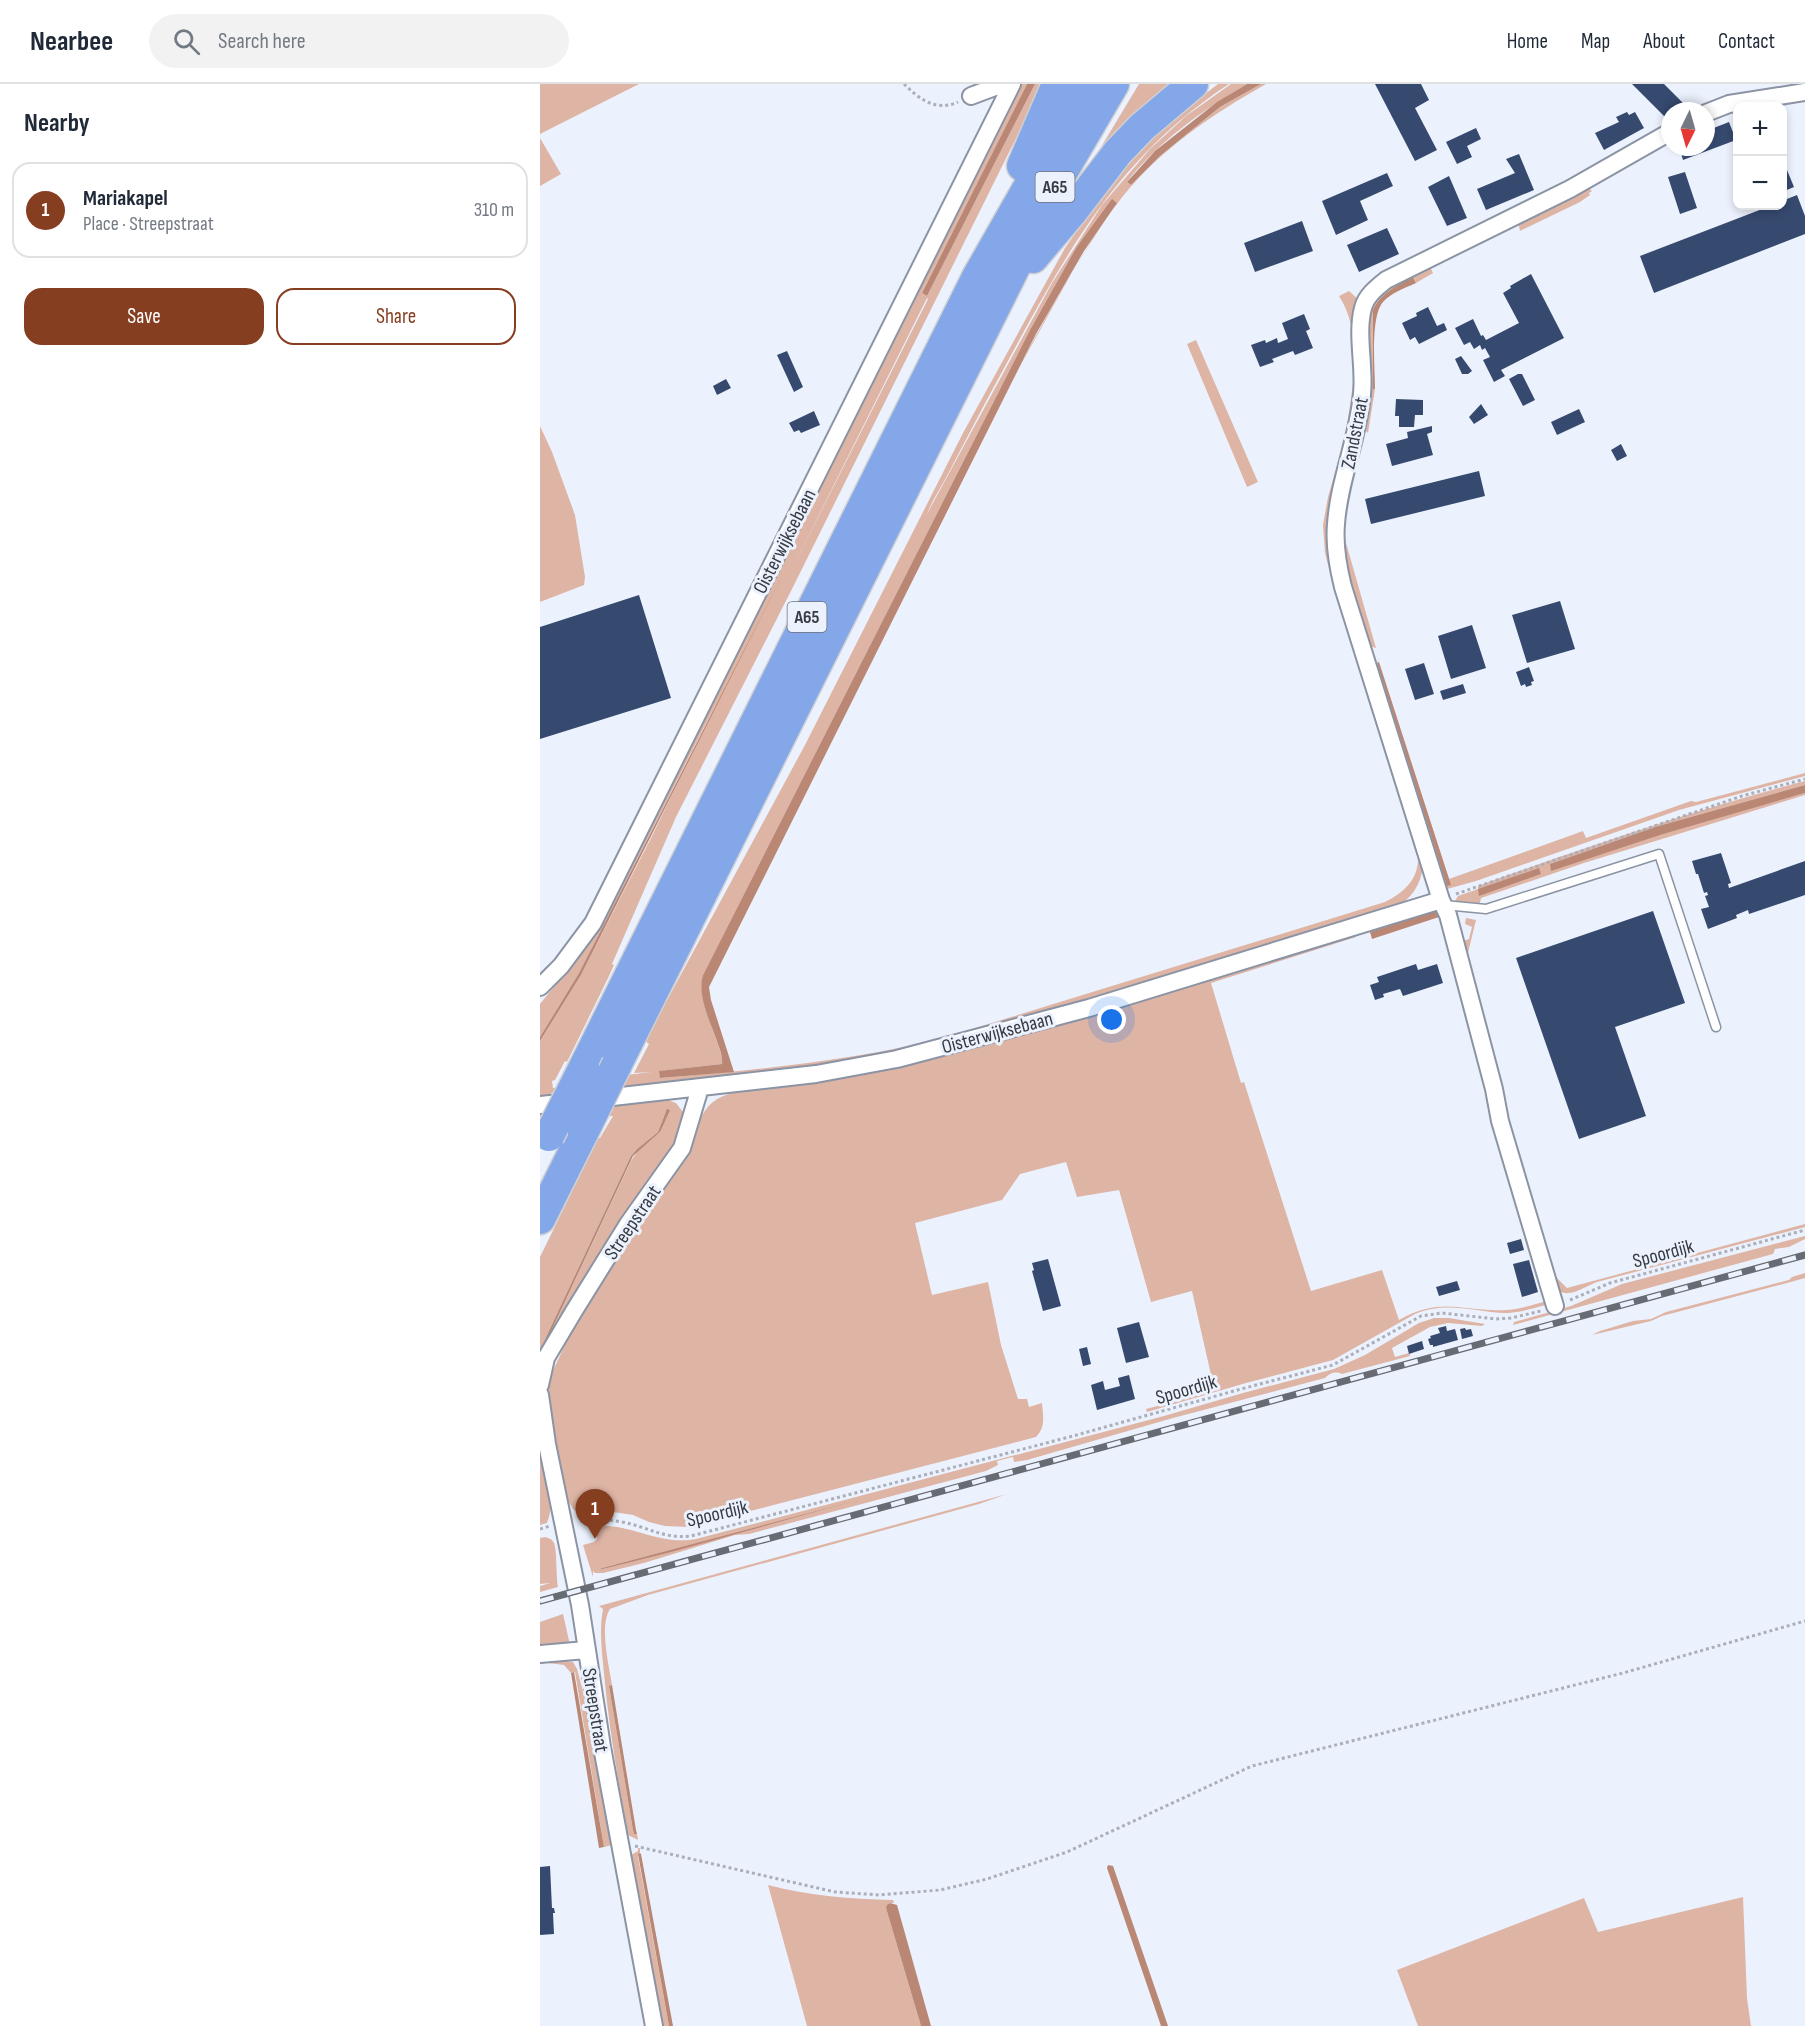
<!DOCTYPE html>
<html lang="en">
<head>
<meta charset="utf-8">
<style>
  body { margin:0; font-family:"Sofia Sans Condensed",sans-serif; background:#f2f2f3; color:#1f2937 }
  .controls { position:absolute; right:18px; top:18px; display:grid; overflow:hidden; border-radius:12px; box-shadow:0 3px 9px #0003 }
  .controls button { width:54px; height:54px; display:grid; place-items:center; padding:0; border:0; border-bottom:2px solid #e0e1e3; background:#fff; color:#1f2937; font:30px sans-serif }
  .compass { position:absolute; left:1121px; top:18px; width:54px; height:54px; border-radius:50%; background:#fff; box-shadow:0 3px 9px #0003; rotate:185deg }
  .you { position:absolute; left:572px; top:936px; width:21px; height:21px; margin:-15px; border:4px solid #fff; border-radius:50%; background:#1a73e8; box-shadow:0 0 0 9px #1a73e833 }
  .badge { display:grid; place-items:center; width:39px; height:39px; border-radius:50%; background:#863e20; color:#fff; font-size:20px; font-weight:700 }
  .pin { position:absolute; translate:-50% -50px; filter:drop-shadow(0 2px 3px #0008) }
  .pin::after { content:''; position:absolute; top:32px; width:21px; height:18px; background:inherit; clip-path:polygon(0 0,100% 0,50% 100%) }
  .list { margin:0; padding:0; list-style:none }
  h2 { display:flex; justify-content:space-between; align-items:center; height:78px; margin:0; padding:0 24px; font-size:26px }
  h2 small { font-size:20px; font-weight:400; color:#747a83 }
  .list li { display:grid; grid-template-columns:39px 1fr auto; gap:18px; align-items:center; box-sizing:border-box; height:96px; margin:0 12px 12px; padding:0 12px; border:2px solid #e0e1e3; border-radius:18px }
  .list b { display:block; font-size:22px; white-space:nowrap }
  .list p { margin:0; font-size:20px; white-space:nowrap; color:#747a83 }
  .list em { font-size:20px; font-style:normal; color:#747a83 }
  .actions { display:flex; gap:12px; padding:18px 24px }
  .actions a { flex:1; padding:14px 0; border:2px solid #863e20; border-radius:18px; text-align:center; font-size:21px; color:#863e20 }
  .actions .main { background:#863e20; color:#fff }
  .icon { flex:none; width:33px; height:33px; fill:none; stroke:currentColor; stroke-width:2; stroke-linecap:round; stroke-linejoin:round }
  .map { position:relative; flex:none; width:1265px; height:1942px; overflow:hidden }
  header { display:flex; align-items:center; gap:36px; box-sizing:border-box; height:84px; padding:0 30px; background:#fff; border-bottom:2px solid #e0e1e3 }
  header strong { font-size:28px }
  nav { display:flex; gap:33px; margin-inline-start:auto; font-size:21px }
  .search { width:420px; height:54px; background:#f2f2f3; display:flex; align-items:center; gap:15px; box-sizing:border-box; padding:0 21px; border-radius:33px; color:#747a83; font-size:22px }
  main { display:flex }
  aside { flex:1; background:#fff }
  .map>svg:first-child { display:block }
  .green { fill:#deb4a5; fill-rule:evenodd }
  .water { fill:#b98774 }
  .building { fill:#364a6f }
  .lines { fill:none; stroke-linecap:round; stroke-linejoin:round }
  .service-casing { stroke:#8b94a4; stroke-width:11 }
  .minor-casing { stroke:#8b94a4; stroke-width:20 }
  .motorway-casing { stroke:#cfd0d2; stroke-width:33 }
  .path { stroke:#aaafb9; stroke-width:3; stroke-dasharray:3 3; stroke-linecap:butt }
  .service { stroke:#fff; stroke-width:8 }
  .minor { stroke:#fff; stroke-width:16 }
  .motorway { stroke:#84a7ea; stroke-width:30 }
  .rail-casing { stroke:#676b73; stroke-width:7 }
  .rail { stroke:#ecf2fd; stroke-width:4.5; stroke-dasharray:14; stroke-linecap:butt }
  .motorway-bridge-casing { stroke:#cfd0d2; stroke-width:33; stroke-linecap:butt }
  .motorway-bridge { stroke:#84a7ea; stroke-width:30 }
  .labels { text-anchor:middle; stroke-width:6; stroke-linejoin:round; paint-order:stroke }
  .shield { fill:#ecf2fd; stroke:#6d727a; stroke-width:1.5 }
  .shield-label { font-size:18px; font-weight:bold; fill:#373b42 }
  .street-label { font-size:20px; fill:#373b42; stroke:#ecf2fd }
</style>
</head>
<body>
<header>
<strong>Nearbee</strong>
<div class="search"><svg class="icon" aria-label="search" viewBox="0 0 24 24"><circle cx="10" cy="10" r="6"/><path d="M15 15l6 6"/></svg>Search here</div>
<nav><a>Home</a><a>Map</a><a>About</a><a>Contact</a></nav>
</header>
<main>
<aside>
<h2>Nearby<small></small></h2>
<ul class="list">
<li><span class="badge">1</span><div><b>Mariakapel</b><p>Place · Streepstraat</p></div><em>310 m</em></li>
</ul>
<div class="actions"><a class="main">Save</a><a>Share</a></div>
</aside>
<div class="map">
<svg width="1265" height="1942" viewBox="0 0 1265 1942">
  <rect width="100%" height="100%" fill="#ecf2fd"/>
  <!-- green -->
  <path class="green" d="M0 0H99L0 50Z
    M479 0H487L382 209 387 212 495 0H503L254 501 136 733 72 880 74 881 69 892 27 978 25 977 15 996 12 997 13 1004 86 997V991L112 988 94 989 109 960 105 957 265 661 423 349 525 164 577 90 623 43 678 0H689C568 79 517 187 450 310 436 336 422 363 408 390 401 403 392 417 387 430L512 199 562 121 610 65 646 32 691 0H707C664 25 618 58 587 98L591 101 620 72 680 23 721 0H726C673 30 622 64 583 112 542 165 512 226 479 284 508 227 541 172 577 119L536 164 490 246 163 891C158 913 170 936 177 957 179 965 183 971 182 980L120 987 121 994C215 986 311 977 403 954L845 818C863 809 878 796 878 775L796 512 785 469 783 441 788 413 806 350 813 300 816 296C814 265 816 239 799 212L809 207 819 216V297L791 434 883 782C881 800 872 814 857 823L433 951 301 980 88 1004 87 1002 11 1009V1012L0 1013V957L41 891 111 754 177 618 39 889 0 953V920L24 890ZM387 214 388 215 251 487Z
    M599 0H643L552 78Z
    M0 54 21 90 0 102Z
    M1046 102 1052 107 1049 109 1050 111 1040 118 980 147 978 137Z
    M885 183 891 185 893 189 876 199 874 194C857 202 841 207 833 226V305H835L828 349 824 345 827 231 838 210Z
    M656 256 718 398 707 403 647 260Z
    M0 342 12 368 35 431 45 493 44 501 0 518Z
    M806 459 836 564 827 561 810 506 801 461Z
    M840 574 837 579 911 801 909 795 1043 747 1046 754 1151 717 1156 718 1265 689V692L1139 726 936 797 907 805 904 801 834 582Z
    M1265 697V701L1115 743 1010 780 1265 709V711L1044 779 941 814 939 823 915 817 918 812 938 805V802C1045 763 1154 726 1265 697Z
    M926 834 936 836 926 877 1008 1181 1016 1193 1027 1204 1265 1140V1143L1057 1198C1043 1203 1026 1218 1013 1202L920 858 929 855 932 843 925 840Z
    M814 850 816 853 671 899 701 999 704 998 771 1207 842 1186 859 1236C902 1212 922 1228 965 1226 979 1226 994 1220 1007 1217L1005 1221C992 1225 977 1229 963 1229 933 1227 905 1217 875 1230L793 1276 706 1299 607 1328 606 1325 647 1314V1311L674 1304 652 1207 611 1218 579 1106 537 1113 526 1078 480 1090 462 1116 375 1139 392 1211 448 1198 461 1261 478 1315H487L489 1323 502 1319C503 1332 506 1343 496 1353L149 1443 125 1442 109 1438 93 1431 40 1423 43 1427 53 1429 42 1432 33 1425 28 1417 19 1388 7 1309 11 1291 39 1230 150 1059C157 1045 160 1028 173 1018 192 1002 247 1003 273 999 299 995 325 990 351 984Z
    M125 1015 136 1019 143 1028 141 1051 0 1271 91 1077 97 1068 120 1048 127 1025 118 1048 97 1065 91 1072 0 1266V1173L58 1054H60L73 1032 0 1038V1030Z
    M1265 1152V1155L1249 1163 1235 1165 1233 1170 973 1241 974 1238 1031 1222 1082 1200Z
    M1265 1189V1194L1247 1199 1122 1232 1111 1237 1052 1251 1060 1247 1093 1237 1111 1235 1126 1228 1249 1196 1252 1193Z
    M894 1234H909L945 1240 942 1242 908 1239 890 1243 852 1264 855 1273 869 1269 870 1272 802 1290C795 1287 790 1289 785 1294L633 1334 487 1376 474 1378 473 1373 457 1377 458 1381 446 1387 209 1450 195 1451 104 1479 63 1489H55L53 1487V1493L43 1461 54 1458 57 1455 56 1442C91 1439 119 1462 156 1455L624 1332 703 1309 794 1285 825 1271 879 1239ZM309 1419 59 1486 62 1484Z
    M0 1343C6 1372 18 1410 7 1439L0 1441Z
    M467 1410 439 1420 108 1511 70 1525C59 1542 69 1581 72 1601L69 1602 93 1746 94 1750H97L98 1756 88 1751C78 1697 69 1644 64 1590 62 1568 59 1547 63 1525L59 1522Z
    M6 1453C10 1455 12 1455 14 1459 17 1465 16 1492 18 1503L0 1508V1502L10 1499 0 1500V1454Z
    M23 1530 30 1561 0 1567V1538Z
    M0 1575 33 1578 37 1585 49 1630 72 1761 64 1763 35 1588 31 1589 24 1581 0 1578Z
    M98 1764H100V1769L98 1770V1773L129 1942H123L91 1771 98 1767Z
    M228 1801C269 1812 311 1815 353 1816L354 1819H350L346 1824 381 1942H267Z
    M1203 1813 1207 1914 1211 1942H878L857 1886 1044 1814 1058 1848Z"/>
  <!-- water -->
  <path class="water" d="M487 0H495L387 212 382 209Z
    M707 0H721L680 23 620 72 591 101 587 98 615 67 677 18Z
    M572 115 577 119 544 167 496 250 169 903 171 916 194 988 120 994 119 987 182 980C183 971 179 964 177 957 170 937 157 912 163 891L490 246 536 164Z
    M873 193 876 199C865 204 851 209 843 218 830 233 835 284 835 305H833V226C841 208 857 202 873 193Z
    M243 490 41 891 0 957V953L39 889Z
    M839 578 911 801 907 802 837 579Z
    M1265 701V709L1123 750 1011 787 1010 780 1115 743Z
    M999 784 1001 790 939 812 938 805Z
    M895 827 899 833 832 855 830 848Z
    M127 1025 130 1026 120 1048 93 1072 0 1271V1266L91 1072 97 1065 118 1048Z
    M311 1418 131 1468 59 1486 62 1484Z
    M34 1588 64 1763 59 1764 31 1589Z
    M72 1601 96 1746 97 1750H94L93 1746 69 1602Z
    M100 1769 101 1770 133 1942H129L98 1770Z
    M568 1781 573 1782 628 1942H621L567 1784Z
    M350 1819 357 1821 391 1942H381L346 1824 347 1821Z"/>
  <!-- building -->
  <path class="building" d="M835 0H881L889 16 875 24 897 66 875 77Z
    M1092 0H1124L1143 19 1135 27H1130V32L1127 35Z
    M1087 28 1089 31 1095 28 1104 44 1064 66 1055 49 1079 38 1076 33Z
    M1189 38 1196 56 1143 76 1139 63H1166V47Z
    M936 44 941 55 927 62 932 73 917 80 906 58Z
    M979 70 994 106 946 126 937 105 975 89 966 75Z
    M1242 74 1254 103 1242 108Z
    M1145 88 1157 124 1140 130 1128 93Z
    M847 89 853 102 820 117 828 136 796 151 782 117Z
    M909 92 927 134 907 142 888 103Z
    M1257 111 1265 132V150L1114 209 1100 172 1230 122H1242V117Z
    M762 137 773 167 715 188 704 159Z
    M847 144 859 170 819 188 807 161Z
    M991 190 1024 254 961 286 965 292 954 298 943 276 950 273 945 264 942 266 940 261 934 265 930 258 924 261 915 244 933 235 941 252 943 251 946 256 979 239 963 209 971 204 970 202Z
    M888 223 897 242 904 239 907 246 879 260 875 253 870 256 862 239 877 232 876 229Z
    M764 230 770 245 766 247 773 264 755 271 753 267 732 275 734 278 720 283 711 261 725 256 726 259 737 254 738 259 748 255 742 239Z
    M247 267 263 303 254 308 237 271Z
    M921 272 932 287 928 290H922L915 275Z
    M978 290H982L995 316 983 322 969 295Z
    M186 295 191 304 177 311 173 302Z
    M856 315 883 316V331H875L874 343H859V332H855Z
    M941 320 948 331 934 340 929 333Z
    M1039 325 1045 338 1017 351 1011 338Z
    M274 327 280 341 261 349 259 346 254 348 249 339Z
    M892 342V348L887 350 893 371 852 382 846 360 868 354 867 348Z
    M1081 360 1087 372 1077 377 1071 366Z
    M939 387 945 412 831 440 825 415Z
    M99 511 131 614 0 655V543Z
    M1020 517 1035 565 987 579 972 531Z
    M932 541 946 584 911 595 898 552Z
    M884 579 894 610 875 616 865 585Z
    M989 583 994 597 991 598 992 601 986 603 985 600 981 602 976 588Z
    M923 600 926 609 903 616 900 607Z
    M1181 769 1191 799 1188 800 1189 804 1265 777V811L1209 830 1208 826 1196 831 1197 834 1168 845 1161 825 1169 823 1165 812 1168 811 1167 808 1164 809 1158 790H1156L1152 777Z
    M1113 827 1145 919 1075 943 1106 1032 1039 1055 976 874Z
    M876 880 878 886 897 880 903 899 863 912 860 905 843 910 844 913 835 916 830 901 839 898 837 893Z
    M981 1155 984 1166 970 1170 967 1159Z
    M508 1175 521 1222 503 1227 492 1187 494 1186 492 1179Z
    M989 1176 998 1208 982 1213 973 1180Z
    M917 1197 920 1206 899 1212 896 1203Z
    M599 1238 609 1273 586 1279 577 1244Z
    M906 1242 907 1247 915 1245 918 1256 893 1263V1261H890L888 1255 891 1254 890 1252 900 1249 898 1244Z
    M925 1244 926 1246 931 1245 933 1252 922 1255 920 1245Z
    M882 1257 884 1265 869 1270 867 1262Z
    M547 1263 551 1280 543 1282 539 1265Z
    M589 1291 595 1315 557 1326 551 1301 563 1297 565 1306 580 1302 578 1294Z
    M10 1782 12 1824H14L15 1829H13L14 1850 0 1851V1783Z"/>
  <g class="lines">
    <!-- service casing -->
    <g class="service-casing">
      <path id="service" d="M904 821 946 825 1119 770 1176 943"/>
    </g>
    <!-- minor casing -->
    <g class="minor-casing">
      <path id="minor" d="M431 12 463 0
        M1166 29 1189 20 1265 8
        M0 903 21 882 53 839 472 0
        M55 1015 276 990 357 975 549 924 901 816
        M0 1021 29 1018
        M1015 1222 960 1037 954 1005 908 831 901 816 803 503C798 483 794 462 796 440 799 396 818 355 822 310 825 283 816 250 823 224 826 212 836 204 846 196L1030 105 1130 48
        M0 1301 6 1274 34 1227 88 1140 142 1064 160 1004
        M0 1311 7 1360 40 1521 62 1663 114 1942
        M0 1570 46 1566"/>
    </g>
    <!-- motorway casing -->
    <g class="motorway-casing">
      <path id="motorway" d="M482 82 517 0
        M493 174 532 128 578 68 602 43 653 0
        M77 980 522 89 574 0
        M44 983 437 193 547 0
        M0 1135 43 1049"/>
    </g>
    <!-- path -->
    <path class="path" d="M364 0C379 15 396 28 418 18
      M916 810 1202 712 1265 695
      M1030 1216 1070 1199 1265 1146
      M40 1437C54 1436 68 1435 82 1438 109 1443 122 1455 151 1452L533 1352 701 1305 793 1281 881 1232 902 1229 956 1235 971 1234 1001 1227
      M0 1445 10 1442
      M95 1762 295 1808 340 1811 400 1806 447 1795 527 1768 712 1682 1083 1589 1265 1537"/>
    <!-- service -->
    <use href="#service" class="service"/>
    <!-- minor -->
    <use href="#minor" class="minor"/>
    <!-- motorway -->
    <use href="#motorway" class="motorway"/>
    <!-- rail casing -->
    <g class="rail-casing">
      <path id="rail" d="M0 1517 1265 1171"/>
    </g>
    <!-- rail -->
    <use href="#rail" class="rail"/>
    <!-- motorway-bridge casing -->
    <g class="motorway-bridge-casing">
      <path id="motorway-bridge" d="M43 1049 77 980
        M9 1052 44 983"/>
    </g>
    <!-- motorway-bridge -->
    <use href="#motorway-bridge" class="motorway-bridge"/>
  </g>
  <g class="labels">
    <!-- shield labels -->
    <g class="shield">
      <rect x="495.5" y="88" width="39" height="30" rx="4.5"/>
      <rect x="247.5" y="518" width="39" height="30" rx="4.5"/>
    </g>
    <g class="shield-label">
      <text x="515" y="109">A65</text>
      <text x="267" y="539">A65</text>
    </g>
    <!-- street labels -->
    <g class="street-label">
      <text transform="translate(814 349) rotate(-79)" y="7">Zandstraat</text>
      <text transform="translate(244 457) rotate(-63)" y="7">Oisterwijksebaan</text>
      <text transform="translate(457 948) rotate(-15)" y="7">Oisterwijksebaan</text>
      <text transform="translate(92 1138) rotate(-56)" y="7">Streepstraat</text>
      <text transform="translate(1123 1169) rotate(-15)" y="7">Spoordijk</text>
      <text transform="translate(646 1305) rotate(-16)" y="7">Spoordijk</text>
      <text transform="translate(177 1429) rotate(-13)" y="7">Spoordijk</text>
      <text transform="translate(56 1626) rotate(81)" y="7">Streepstraat</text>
    </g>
  </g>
</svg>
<div class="controls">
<button>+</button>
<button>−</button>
</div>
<svg class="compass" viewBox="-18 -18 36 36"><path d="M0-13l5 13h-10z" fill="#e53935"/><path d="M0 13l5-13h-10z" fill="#747a83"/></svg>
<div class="you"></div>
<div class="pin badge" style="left:55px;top:1455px">1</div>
</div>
</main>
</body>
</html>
